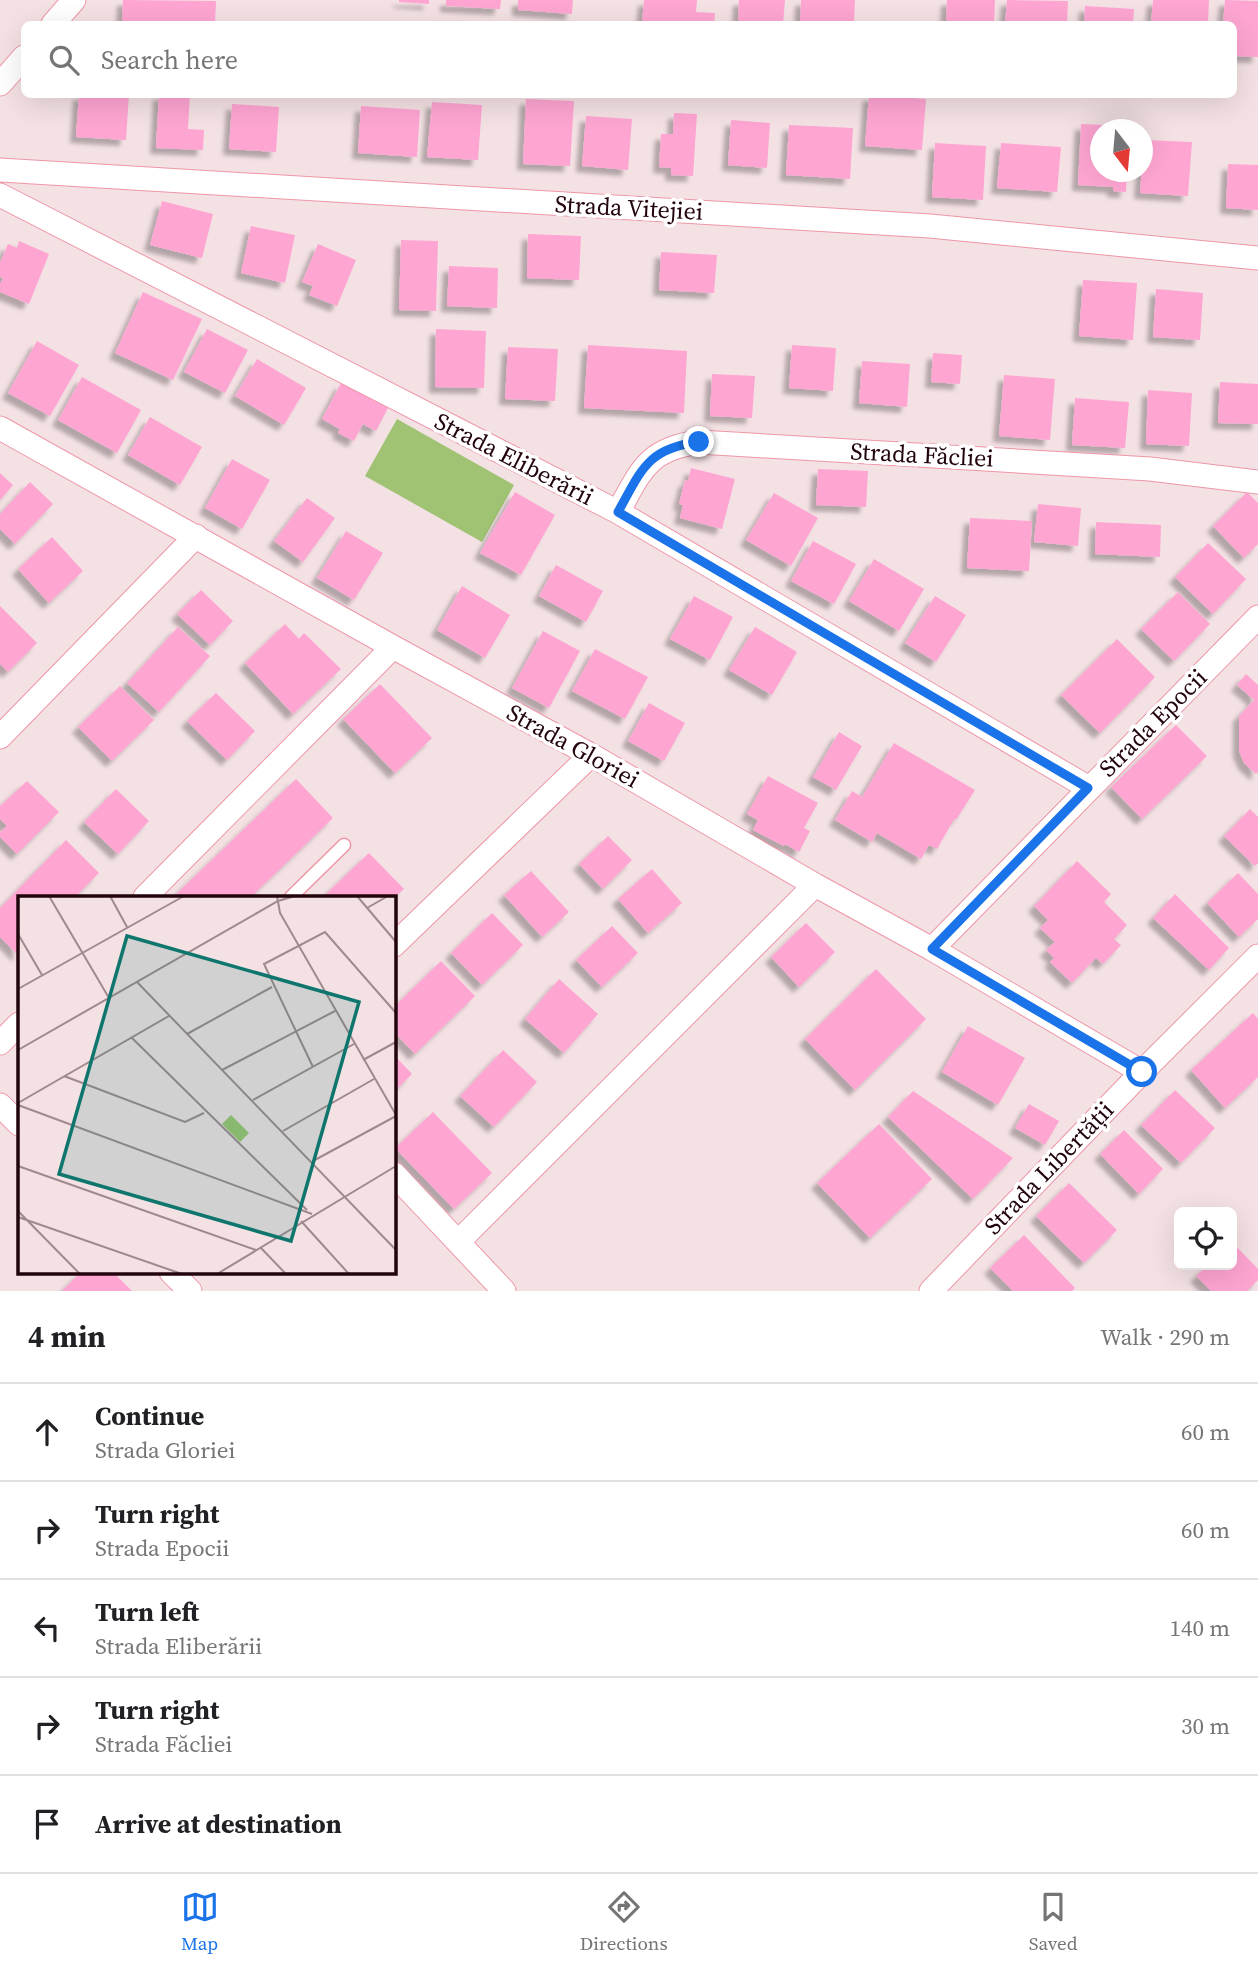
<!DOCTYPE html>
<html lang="en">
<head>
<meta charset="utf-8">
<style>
  body { margin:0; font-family:"Source Serif 4",serif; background:#f2f2f2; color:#202124 }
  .controls { position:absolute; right:21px; bottom:21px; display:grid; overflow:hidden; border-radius:10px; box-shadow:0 7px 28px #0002 }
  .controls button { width:63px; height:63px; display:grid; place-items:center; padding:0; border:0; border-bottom:2px solid #e0e0e0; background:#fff; color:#202124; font:35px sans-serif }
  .compass { position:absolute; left:1090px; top:119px; width:63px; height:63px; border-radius:50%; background:#fff; box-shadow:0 7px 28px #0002; rotate:164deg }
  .stop { position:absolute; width:21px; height:21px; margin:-16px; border:5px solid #1a73e8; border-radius:50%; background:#fff }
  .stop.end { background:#1a73e8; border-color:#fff; box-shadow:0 2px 7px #0008 }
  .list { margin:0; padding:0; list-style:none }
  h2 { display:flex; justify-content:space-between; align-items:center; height:91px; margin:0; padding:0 28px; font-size:30px }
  h2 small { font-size:23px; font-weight:400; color:#757577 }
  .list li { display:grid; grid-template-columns:46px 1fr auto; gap:21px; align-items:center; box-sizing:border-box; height:98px; padding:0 28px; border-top:2px solid #e0e0e0 }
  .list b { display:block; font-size:26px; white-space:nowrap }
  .list p { margin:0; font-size:23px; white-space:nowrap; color:#757577 }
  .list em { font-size:23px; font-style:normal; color:#757577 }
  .icon { flex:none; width:38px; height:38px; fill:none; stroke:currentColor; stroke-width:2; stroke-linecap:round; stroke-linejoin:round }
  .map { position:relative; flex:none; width:1258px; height:1291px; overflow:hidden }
  .search { position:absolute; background:#fff; box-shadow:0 7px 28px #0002; left:21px; right:21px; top:21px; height:77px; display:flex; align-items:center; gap:18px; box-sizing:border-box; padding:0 24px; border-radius:10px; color:#757577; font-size:26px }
  .sheet { height:581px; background:#fff }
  nav { display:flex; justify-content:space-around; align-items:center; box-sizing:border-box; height:98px; border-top:2px solid #e0e0e0; background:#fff; font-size:19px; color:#757577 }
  nav a { display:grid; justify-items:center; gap:4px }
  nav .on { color:#1a73e8 }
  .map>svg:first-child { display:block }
  .green { fill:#9fc373 }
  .building { fill:#fea5d2; filter:url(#shadow) }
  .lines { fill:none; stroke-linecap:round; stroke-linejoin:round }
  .service-casing { stroke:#ee96a6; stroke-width:15 }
  .minor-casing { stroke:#ee96a6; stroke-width:25 }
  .service { stroke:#fff; stroke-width:12 }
  .minor { stroke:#fff; stroke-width:23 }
  .route { stroke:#1a73e8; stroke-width:9 }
  .labels { text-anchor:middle; stroke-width:7; stroke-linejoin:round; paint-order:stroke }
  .street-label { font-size:24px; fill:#22040c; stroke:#fff }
  .inset-road { fill:none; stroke:#a0898e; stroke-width:2 }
  .view { fill:#0f766e; fill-opacity:0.15; stroke:#0f766e; stroke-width:3.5 }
  .inset-edge { fill:none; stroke:#22040c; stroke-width:3.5 }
</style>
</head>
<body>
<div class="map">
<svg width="1258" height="1291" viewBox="0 0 1258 1291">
  <defs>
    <filter id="shadow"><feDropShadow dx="-6" dy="6" stdDeviation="2" flood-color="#0004"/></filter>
  </defs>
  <rect width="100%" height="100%" fill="#f4e1e4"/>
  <!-- green -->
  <path class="green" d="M397 419 514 485 482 542 365 476Z"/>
  <!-- building -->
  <path class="building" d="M123 0 216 1 215 24H122Z
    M399 0H429V4L399 2Z
    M446 0H501L500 9 446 6Z
    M518 0H573L572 14 518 10Z
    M644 0H697L696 12 715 13 714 24H642Z
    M739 0H785L783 24H738Z
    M801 0H855L854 24H800Z
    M947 0H995L994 24H946Z
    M1007 0 1068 1 1067 24H1005Z
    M1153 0H1209L1208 24H1151Z
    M1225 0 1258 1V57L1234 56V24H1223Z
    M1085 6 1134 9 1133 24H1084Z
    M79 94H129L126 140 76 137Z
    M159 94H190L188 129 204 130 203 150 156 148Z
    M869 95 926 99 922 150 865 146Z
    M526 99 574 101 570 166 523 164Z
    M432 102 482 105 478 160 427 157Z
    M232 104 279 107 276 152 229 149Z
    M361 106 420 110 417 157 358 153Z
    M674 113 697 114 693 176 671 175V168L659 167 661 134H673Z
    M586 116 632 119 628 170 582 166Z
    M731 120 770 123 767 168 728 165Z
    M1081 124 1104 125 1103 130H1100V172H1127L1126 192 1113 191V187L1078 185Z
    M789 125 853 128 850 179 786 175Z
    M1144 140 1192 142 1188 196 1140 193Z
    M935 143 986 146 983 200 932 197Z
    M1001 143 1061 147 1057 192 997 188Z
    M1228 164 1258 165V210L1226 208Z
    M162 201 213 214 202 258 150 245Z
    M251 226 295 235 285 283 241 273Z
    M528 234 581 236 579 280 527 278Z
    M401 240 438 241 436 311 399 310Z
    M19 241 49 254 29 304 0 292V284L3 278 0 277V263L8 244 17 248Z
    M318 244 356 260 337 306 309 295 313 286 302 282Z
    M661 252 717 255 714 293 659 290Z
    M449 266 498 268 497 308 447 306Z
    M1083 280 1137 283 1133 340 1079 336Z
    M1156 289 1203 293 1200 340 1153 337Z
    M143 292 202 319 173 380 115 353Z
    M207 329 248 350 225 393 184 372Z
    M436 329 486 331 484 388 435 387Z
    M37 341 79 365 50 416 8 393Z
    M588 345 687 351 684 413 584 408Z
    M792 345 836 348 833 391 789 388Z
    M508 347 558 349 555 401 505 399Z
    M933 353 962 355 960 384 931 382Z
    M257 359 306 388 284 425 235 396Z
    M862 361 910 364 907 407 859 403Z
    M712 374 755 376 752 418 710 416Z
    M1004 375 1055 379 1050 440 999 436Z
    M82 377 141 410 117 453 58 420Z
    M1220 382 1258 384V424L1218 423Z
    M341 383 388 408 376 431 363 424 354 441 338 433 340 429 322 419Z
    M1148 390 1192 393 1189 446 1146 444Z
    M1075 398 1129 402 1125 448 1072 445Z
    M150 417 202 447 180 485 128 455Z
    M232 459 270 480 242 529 205 508Z
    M691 468 735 479 722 529 680 518 683 505 679 504 685 480 688 481Z
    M818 469 868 471 866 507 816 505Z
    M0 473 13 485 0 500Z
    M30 482 53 504 15 544 0 529V514Z
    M515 492 555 515 521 575 480 553Z
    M1247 492 1258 503V544L1244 558 1213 526Z
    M774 493 818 518 791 566 746 540Z
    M307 498 335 518 303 562 274 541Z
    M1038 504 1081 508 1078 546 1034 542Z
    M970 518 1032 521 1029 571 967 568Z
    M1096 522 1161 525 1160 557 1095 554Z
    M346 531 383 553 354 600 317 578Z
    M52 537 83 571 49 603 18 569Z
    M813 541 856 564 834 604 791 581Z
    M1208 543 1246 579 1213 614 1175 577Z
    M874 559 924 589 899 631 849 601Z
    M556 565 603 591 586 622 539 596Z
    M462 586 510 615 485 658 437 630Z
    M201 590 233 621 210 645 177 614Z
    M1178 592 1210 624 1174 661 1141 629Z
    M694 596 733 617 710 660 670 639Z
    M935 596 966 615 936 662 905 643Z
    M0 606 37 643 8 672 0 664Z
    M285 624 299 639 304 633 341 669 293 714 245 663Z
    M178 627 210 656 159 712 127 683Z
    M755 627 797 652 772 695 729 670Z
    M543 631 580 651 549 708 512 688Z
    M1117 639 1155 677 1100 733 1061 695Z
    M595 649 648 677 625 719 572 691Z
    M1246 674 1258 685V772L1256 774 1244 763 1239 751V716L1254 700 1237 685Z
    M380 684 432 738 395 773 343 719Z
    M120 686 154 720 112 761 78 727Z
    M216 693 255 731 227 760 187 721Z
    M649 703 685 723 664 761 628 741Z
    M1176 725 1207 756 1142 819 1111 787Z
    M839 732 862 746 836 790 813 777Z
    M894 743 975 790 956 820 954 819 937 849 929 845 921 859 877 833 872 842 835 820 852 791 862 797Z
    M768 776 818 803 804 828 810 831 799 852 785 844 784 846 753 830 758 820 747 814Z
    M296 779 333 818 251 897H173Z
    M27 781 59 812 17 854 0 837V832L7 826 0 819V806Z
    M116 789 149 821 118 854 84 822Z
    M1250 809 1258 817V863L1255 866 1224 836Z
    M608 836 632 860 603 889 579 864Z
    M66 840 99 873 75 897H19V956L0 937V908Z
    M369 853 404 889 395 897H323Z
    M1077 861 1111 894 1104 902 1127 925 1114 939 1121 945 1103 964 1096 958 1072 983 1050 962 1054 958 1046 950 1055 942 1040 928 1048 920 1034 906Z
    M652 869 682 903 648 933 618 899Z
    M531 871 569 912 542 937 504 895Z
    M1238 873 1258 894V919L1239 937 1207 903Z
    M1175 894 1229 948 1209 970 1153 918Z
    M492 913 523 945 482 985 451 953Z
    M806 923 835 952 799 987 771 957Z
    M612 926 638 953 602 987 576 960Z
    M441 961 475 996 415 1054 394 1032V1007Z
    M876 969 926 1019 855 1090 805 1039Z
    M559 979 598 1014 564 1053 525 1019Z
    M1253 1013 1258 1019V1077L1225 1108 1191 1070Z
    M968 1026 1025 1058 998 1105 942 1072Z
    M503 1050 537 1082 494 1127 460 1096Z
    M394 1055 412 1074 394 1092Z
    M1175 1090 1215 1128 1181 1163 1141 1125Z
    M913 1091 1013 1158 973 1199 888 1117Z
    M1029 1104 1059 1121 1045 1145 1015 1128Z
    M433 1112 492 1173 454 1209 395 1148Z
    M879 1124 932 1179 870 1238 817 1183Z
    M1124 1130 1163 1169 1139 1194 1100 1154Z
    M1069 1183 1117 1230 1084 1263 1036 1216Z
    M1024 1235 1075 1288 1072 1291H1013L990 1268Z
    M1232 1242 1258 1269V1280L1247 1291H1211L1196 1276 1208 1265H1232Z
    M81 1272H113L132 1291H62Z"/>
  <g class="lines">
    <!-- service casing -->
    <g class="service-casing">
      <path id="service" d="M291 897 344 845"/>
    </g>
    <!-- minor casing -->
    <g class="minor-casing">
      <path id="minor" d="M53 24 74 0
        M0 84 24 57
        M0 170 930 226 1258 258
        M0 195 618 512 1089 788
        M0 428 393 647 591 755 815 885 932 949 1142 1072
        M618 512C641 471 647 449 699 442L1150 469 1258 482
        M0 737 196 536
        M145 897 393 647
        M394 945 591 755
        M932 949 1258 617
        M0 1043 19 1024
        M0 1105 19 1124
        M394 1174 504 1291
        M458 1242 815 885
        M171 1272 190 1291
        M931 1291 1142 1072 1258 956"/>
    </g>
    <!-- service -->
    <use href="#service" class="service"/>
    <!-- minor -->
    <use href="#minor" class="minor"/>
  </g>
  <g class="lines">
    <!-- route -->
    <path class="route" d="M699 442C647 448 641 471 618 512L1088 788 932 949 1142 1072"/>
  </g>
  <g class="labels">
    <!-- street labels -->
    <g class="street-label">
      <text transform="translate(629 208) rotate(3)" y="8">Strada Vitejiei</text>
      <text transform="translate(922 455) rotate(3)" y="8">Strada Făcliei</text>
      <text transform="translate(514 459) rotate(27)" y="8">Strada Eliberării</text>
      <text transform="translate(1153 723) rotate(-45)" y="8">Strada Epocii</text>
      <text transform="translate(573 746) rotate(29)" y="8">Strada Gloriei</text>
      <text transform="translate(1049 1168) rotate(-46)" y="8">Strada Libertății</text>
    </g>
  </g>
  <!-- overview -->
  <g transform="translate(18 896)">
    <rect width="378" height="378" fill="#f4e1e4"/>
    <path d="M213 219 231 237 222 246 204 228Z" fill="#9fc373"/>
    <path class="inset-road" d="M31 0 91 102M92 0 109 31M259 0 262 17 378 219M339 0 378 46M349 12 370 0M0 38 24 79M119 86 378 354M0 93 166 0M169 138 254 91M114 142 289 314M0 154 260 5 277 0M345 164 378 146M295 171 246 68 307 36 378 117M204 174 317 115M46 180 167 226 186 217M235 204 336 148M0 207 151 120M0 209 294 318M265 235 356 183M295 265 378 220M0 270 238 354M0 315 62 378M0 321 164 378M283 325 331 378M242 351 268 378M199 378 378 270"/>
    <path class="view" d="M109 40 341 106 273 345 41 278Z"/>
    <rect width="378" height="378" class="inset-edge"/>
  </g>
</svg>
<div class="controls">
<button><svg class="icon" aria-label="locate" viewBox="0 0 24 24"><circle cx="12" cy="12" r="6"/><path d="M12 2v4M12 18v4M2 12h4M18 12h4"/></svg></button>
</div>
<svg class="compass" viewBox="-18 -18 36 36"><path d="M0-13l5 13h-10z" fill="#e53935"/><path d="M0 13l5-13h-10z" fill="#757577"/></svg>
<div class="stop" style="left:1142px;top:1072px"></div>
<div class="stop end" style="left:699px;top:442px"></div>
<div class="search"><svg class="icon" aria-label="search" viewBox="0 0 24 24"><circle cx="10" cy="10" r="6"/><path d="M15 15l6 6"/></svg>Search here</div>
</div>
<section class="sheet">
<h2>4 min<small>Walk · 290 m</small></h2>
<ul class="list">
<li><svg class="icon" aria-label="ahead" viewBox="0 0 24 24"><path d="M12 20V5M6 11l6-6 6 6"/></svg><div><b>Continue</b><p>Strada Gloriei</p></div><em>60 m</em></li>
<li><svg class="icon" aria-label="right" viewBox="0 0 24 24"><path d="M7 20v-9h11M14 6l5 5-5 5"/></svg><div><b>Turn right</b><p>Strada Epocii</p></div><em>60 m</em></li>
<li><svg class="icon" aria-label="left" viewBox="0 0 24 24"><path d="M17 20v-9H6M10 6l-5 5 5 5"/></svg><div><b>Turn left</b><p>Strada Eliberării</p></div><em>140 m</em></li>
<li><svg class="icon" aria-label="right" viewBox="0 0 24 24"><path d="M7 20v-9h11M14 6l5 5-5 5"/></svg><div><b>Turn right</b><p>Strada Făcliei</p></div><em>30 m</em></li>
<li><svg class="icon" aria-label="arrive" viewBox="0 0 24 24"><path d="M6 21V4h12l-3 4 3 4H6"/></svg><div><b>Arrive at destination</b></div></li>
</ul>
</section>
<nav>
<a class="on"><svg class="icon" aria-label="map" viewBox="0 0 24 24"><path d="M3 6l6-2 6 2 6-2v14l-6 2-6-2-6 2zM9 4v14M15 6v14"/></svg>Map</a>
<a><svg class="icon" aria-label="directions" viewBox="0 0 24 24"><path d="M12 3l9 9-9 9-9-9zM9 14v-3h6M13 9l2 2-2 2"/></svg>Directions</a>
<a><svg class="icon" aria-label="saved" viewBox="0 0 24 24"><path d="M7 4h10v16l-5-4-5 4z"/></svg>Saved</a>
</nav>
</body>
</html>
